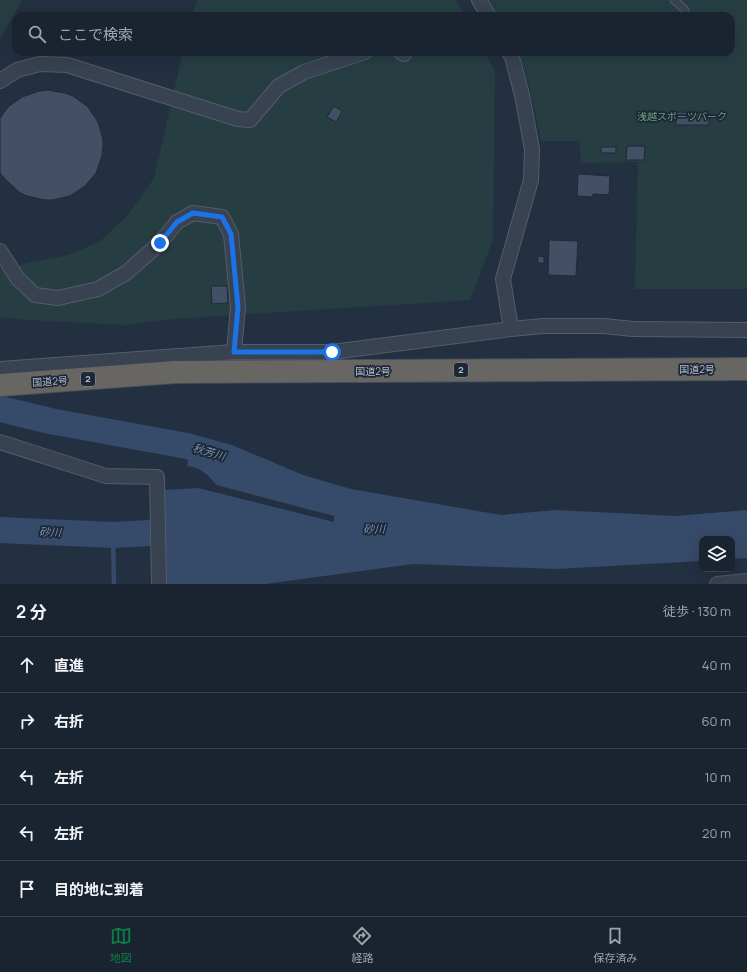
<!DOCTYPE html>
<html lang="ja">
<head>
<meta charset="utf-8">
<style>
  body { margin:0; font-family:Manrope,"Noto Sans JP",sans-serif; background:#27303d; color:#f1f3f6 }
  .controls { position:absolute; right:12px; bottom:12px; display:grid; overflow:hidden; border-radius:8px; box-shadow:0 4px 16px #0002 }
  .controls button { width:36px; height:36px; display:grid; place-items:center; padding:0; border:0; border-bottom:1px solid #38414d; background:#1a2431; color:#f1f3f6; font:20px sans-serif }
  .stop { position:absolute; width:12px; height:12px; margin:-9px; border:3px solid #1a73e8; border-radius:50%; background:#fff }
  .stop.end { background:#1a73e8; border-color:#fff; box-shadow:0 1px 4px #0008 }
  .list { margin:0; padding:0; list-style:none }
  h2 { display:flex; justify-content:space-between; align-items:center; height:52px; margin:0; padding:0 16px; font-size:17px }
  h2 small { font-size:13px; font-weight:400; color:#9fa4ab }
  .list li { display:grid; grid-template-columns:26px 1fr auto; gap:12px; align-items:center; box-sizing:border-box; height:56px; padding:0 16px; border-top:1px solid #38414d }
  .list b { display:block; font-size:15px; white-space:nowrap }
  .list em { font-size:13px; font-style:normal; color:#9fa4ab }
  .icon { flex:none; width:22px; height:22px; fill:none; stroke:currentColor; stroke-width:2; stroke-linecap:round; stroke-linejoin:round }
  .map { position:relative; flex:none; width:747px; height:584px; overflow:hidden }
  .search { position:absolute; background:#1a2431; box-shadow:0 4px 16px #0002; left:12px; right:12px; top:12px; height:44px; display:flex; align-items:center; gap:10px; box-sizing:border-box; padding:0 14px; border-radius:12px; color:#9fa4ab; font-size:15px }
  .sheet { height:332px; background:#1a2431 }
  nav { display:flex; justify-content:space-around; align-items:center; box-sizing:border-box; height:56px; border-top:1px solid #38414d; background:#1a2431; font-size:11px; color:#9fa4ab }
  nav a { display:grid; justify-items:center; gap:2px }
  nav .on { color:#0b8043 }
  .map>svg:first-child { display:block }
  .green { fill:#263e42 }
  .water { fill:#364a69 }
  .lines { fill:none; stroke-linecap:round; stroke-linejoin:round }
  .stream { stroke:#364a69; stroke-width:4.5 }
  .river { stroke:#364a69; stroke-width:26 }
  .building { fill:#424f64; stroke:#1f2938 }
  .service-casing { stroke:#535d6b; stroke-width:9 }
  .minor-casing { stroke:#535d6b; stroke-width:16 }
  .trunk-casing { stroke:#434d5b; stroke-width:24 }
  .service { stroke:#384251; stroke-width:7 }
  .minor { stroke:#384251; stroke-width:14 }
  .trunk { stroke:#676662; stroke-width:22 }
  .route { stroke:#1a73e8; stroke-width:5 }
  .labels { text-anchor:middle; stroke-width:3.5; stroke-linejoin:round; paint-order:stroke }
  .shield { fill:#1d2736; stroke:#87909e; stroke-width:1 }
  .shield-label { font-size:9px; font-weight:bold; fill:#b4bdcb }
  .park-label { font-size:10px; fill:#6a9e77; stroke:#1d2736 }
  .street-label { font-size:10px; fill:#b4bdcb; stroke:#1d2736 }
  .water-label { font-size:11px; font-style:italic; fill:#7a92b5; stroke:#1d2736 }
</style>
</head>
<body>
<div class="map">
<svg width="747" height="584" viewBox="0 0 747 584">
  <rect width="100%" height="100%" fill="#233041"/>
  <!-- green -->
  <path class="green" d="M0 0H22L0 39Z
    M197 0H456L465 16H192Z
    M488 0H747V289H635L638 162 581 163 579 141H541L530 89 519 52H731V16H501Z
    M183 52H484L495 71 493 240 470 300 173 319 126 325 27 320 0 317V269L68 255 99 242 128 215 154 178Z"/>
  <!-- water -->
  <path class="water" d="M194 435 232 445 303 475 351 489 501 515 556 510 675 516 747 510V558L732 559V539H702V561L556 569 413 564 265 584H166L164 490 198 488 334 522V516L216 485C209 475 200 467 187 466Z"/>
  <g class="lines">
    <!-- stream -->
    <path class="stream" d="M113 535 114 584"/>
    <!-- river -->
    <path class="river" d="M0 409 50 421 187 446 225 457
      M0 530 113 535 186 531"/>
  </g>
  <!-- building -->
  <path class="building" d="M48 90 65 93 73 96 88 107 98 122 103 139V147L102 156 96 173 85 186 70 196 53 200H44L27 196 19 192 6 180 0 173V118L8 107 22 97 39 91Z
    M334 106 342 111 336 122 327 117Z
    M676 112 709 113V125H676Z
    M627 146H645L644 160H626Z
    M601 147H616V153H601Z
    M578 174 610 176 609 195 593 194V197L577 196Z
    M549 240 578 241 576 276 548 275Z
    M538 256 544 257V263H538Z
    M211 286H227L228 303 212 304Z"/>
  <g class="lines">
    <!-- service casing -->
    <g class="service-casing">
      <path id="service" d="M674 0 685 10"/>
    </g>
    <!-- minor casing -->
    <g class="minor-casing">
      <path id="minor" d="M479 0 489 16
        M401 52 404 54
        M509 52 512 57 522 95 532 149 531 180 503 279 511 329
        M0 81 17 70 40 64 67 65 238 119 250 120 279 86 304 72 365 52
        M0 251 18 279 35 295 58 298 98 289 126 273 160 243 177 222 193 213 222 217 231 234 238 307 234 352
        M0 369 234 352H332L511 329 543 326H604L633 329 747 330
        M0 442 106 476 157 477 159 584
        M717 584 747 581"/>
    </g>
    <!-- trunk casing -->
    <g class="trunk-casing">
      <path id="trunk" d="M0 385 175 372 747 369"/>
    </g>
    <!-- service -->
    <use href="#service" class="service"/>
    <!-- minor -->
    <use href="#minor" class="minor"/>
    <!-- trunk -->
    <use href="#trunk" class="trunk"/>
  </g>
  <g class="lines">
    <!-- route -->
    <path class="route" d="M160 243 177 222 193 213 222 217 231 234 238 307 234 352H332"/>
  </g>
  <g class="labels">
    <!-- shield labels -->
    <g class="shield">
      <rect x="454" y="363" width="14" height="14" rx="3"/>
      <rect x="81" y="372" width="14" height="14" rx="3"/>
    </g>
    <g class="shield-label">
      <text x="461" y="373">2</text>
      <text x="88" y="382">2</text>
    </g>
    <!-- park labels -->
    <g class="park-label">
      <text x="682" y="120">浅越スポーツパーク</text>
    </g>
    <!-- street labels -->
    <g class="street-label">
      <text x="697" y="373">国道2号</text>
      <text x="373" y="375">国道2号</text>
      <text transform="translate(50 381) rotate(-4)" y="4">国道2号</text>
    </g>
    <!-- water labels -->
    <g class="water-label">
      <text transform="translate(209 452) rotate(16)" y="4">秋芳川</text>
      <text x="374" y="533">砂川</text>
      <text transform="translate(50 532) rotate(3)" y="4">砂川</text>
    </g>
  </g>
</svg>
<div class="controls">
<button><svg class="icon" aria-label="layers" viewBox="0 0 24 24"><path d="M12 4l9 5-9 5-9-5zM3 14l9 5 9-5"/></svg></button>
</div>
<div class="stop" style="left:332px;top:352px"></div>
<div class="stop end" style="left:160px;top:243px"></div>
<div class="search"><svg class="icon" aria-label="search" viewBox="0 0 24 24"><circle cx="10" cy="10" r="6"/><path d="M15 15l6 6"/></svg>ここで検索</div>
</div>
<section class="sheet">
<h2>2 分<small>徒歩 · 130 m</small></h2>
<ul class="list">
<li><svg class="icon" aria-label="ahead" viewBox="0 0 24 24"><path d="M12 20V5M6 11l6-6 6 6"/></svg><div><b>直進</b></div><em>40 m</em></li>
<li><svg class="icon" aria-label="right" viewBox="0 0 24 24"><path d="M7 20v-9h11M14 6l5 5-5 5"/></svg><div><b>右折</b></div><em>60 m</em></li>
<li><svg class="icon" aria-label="left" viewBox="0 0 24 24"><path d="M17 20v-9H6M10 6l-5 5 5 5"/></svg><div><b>左折</b></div><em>10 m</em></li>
<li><svg class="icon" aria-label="left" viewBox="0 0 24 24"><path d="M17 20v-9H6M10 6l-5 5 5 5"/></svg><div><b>左折</b></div><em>20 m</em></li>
<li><svg class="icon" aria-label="arrive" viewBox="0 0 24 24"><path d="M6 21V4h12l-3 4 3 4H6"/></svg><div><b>目的地に到着</b></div></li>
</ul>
</section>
<nav>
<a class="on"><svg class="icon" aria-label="map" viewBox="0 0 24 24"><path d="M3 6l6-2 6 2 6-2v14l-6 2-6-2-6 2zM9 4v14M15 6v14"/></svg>地図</a>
<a><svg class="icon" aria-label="directions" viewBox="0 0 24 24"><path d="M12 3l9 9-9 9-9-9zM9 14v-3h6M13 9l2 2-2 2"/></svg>経路</a>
<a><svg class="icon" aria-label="saved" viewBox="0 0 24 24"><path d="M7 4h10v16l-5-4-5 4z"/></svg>保存済み</a>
</nav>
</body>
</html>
